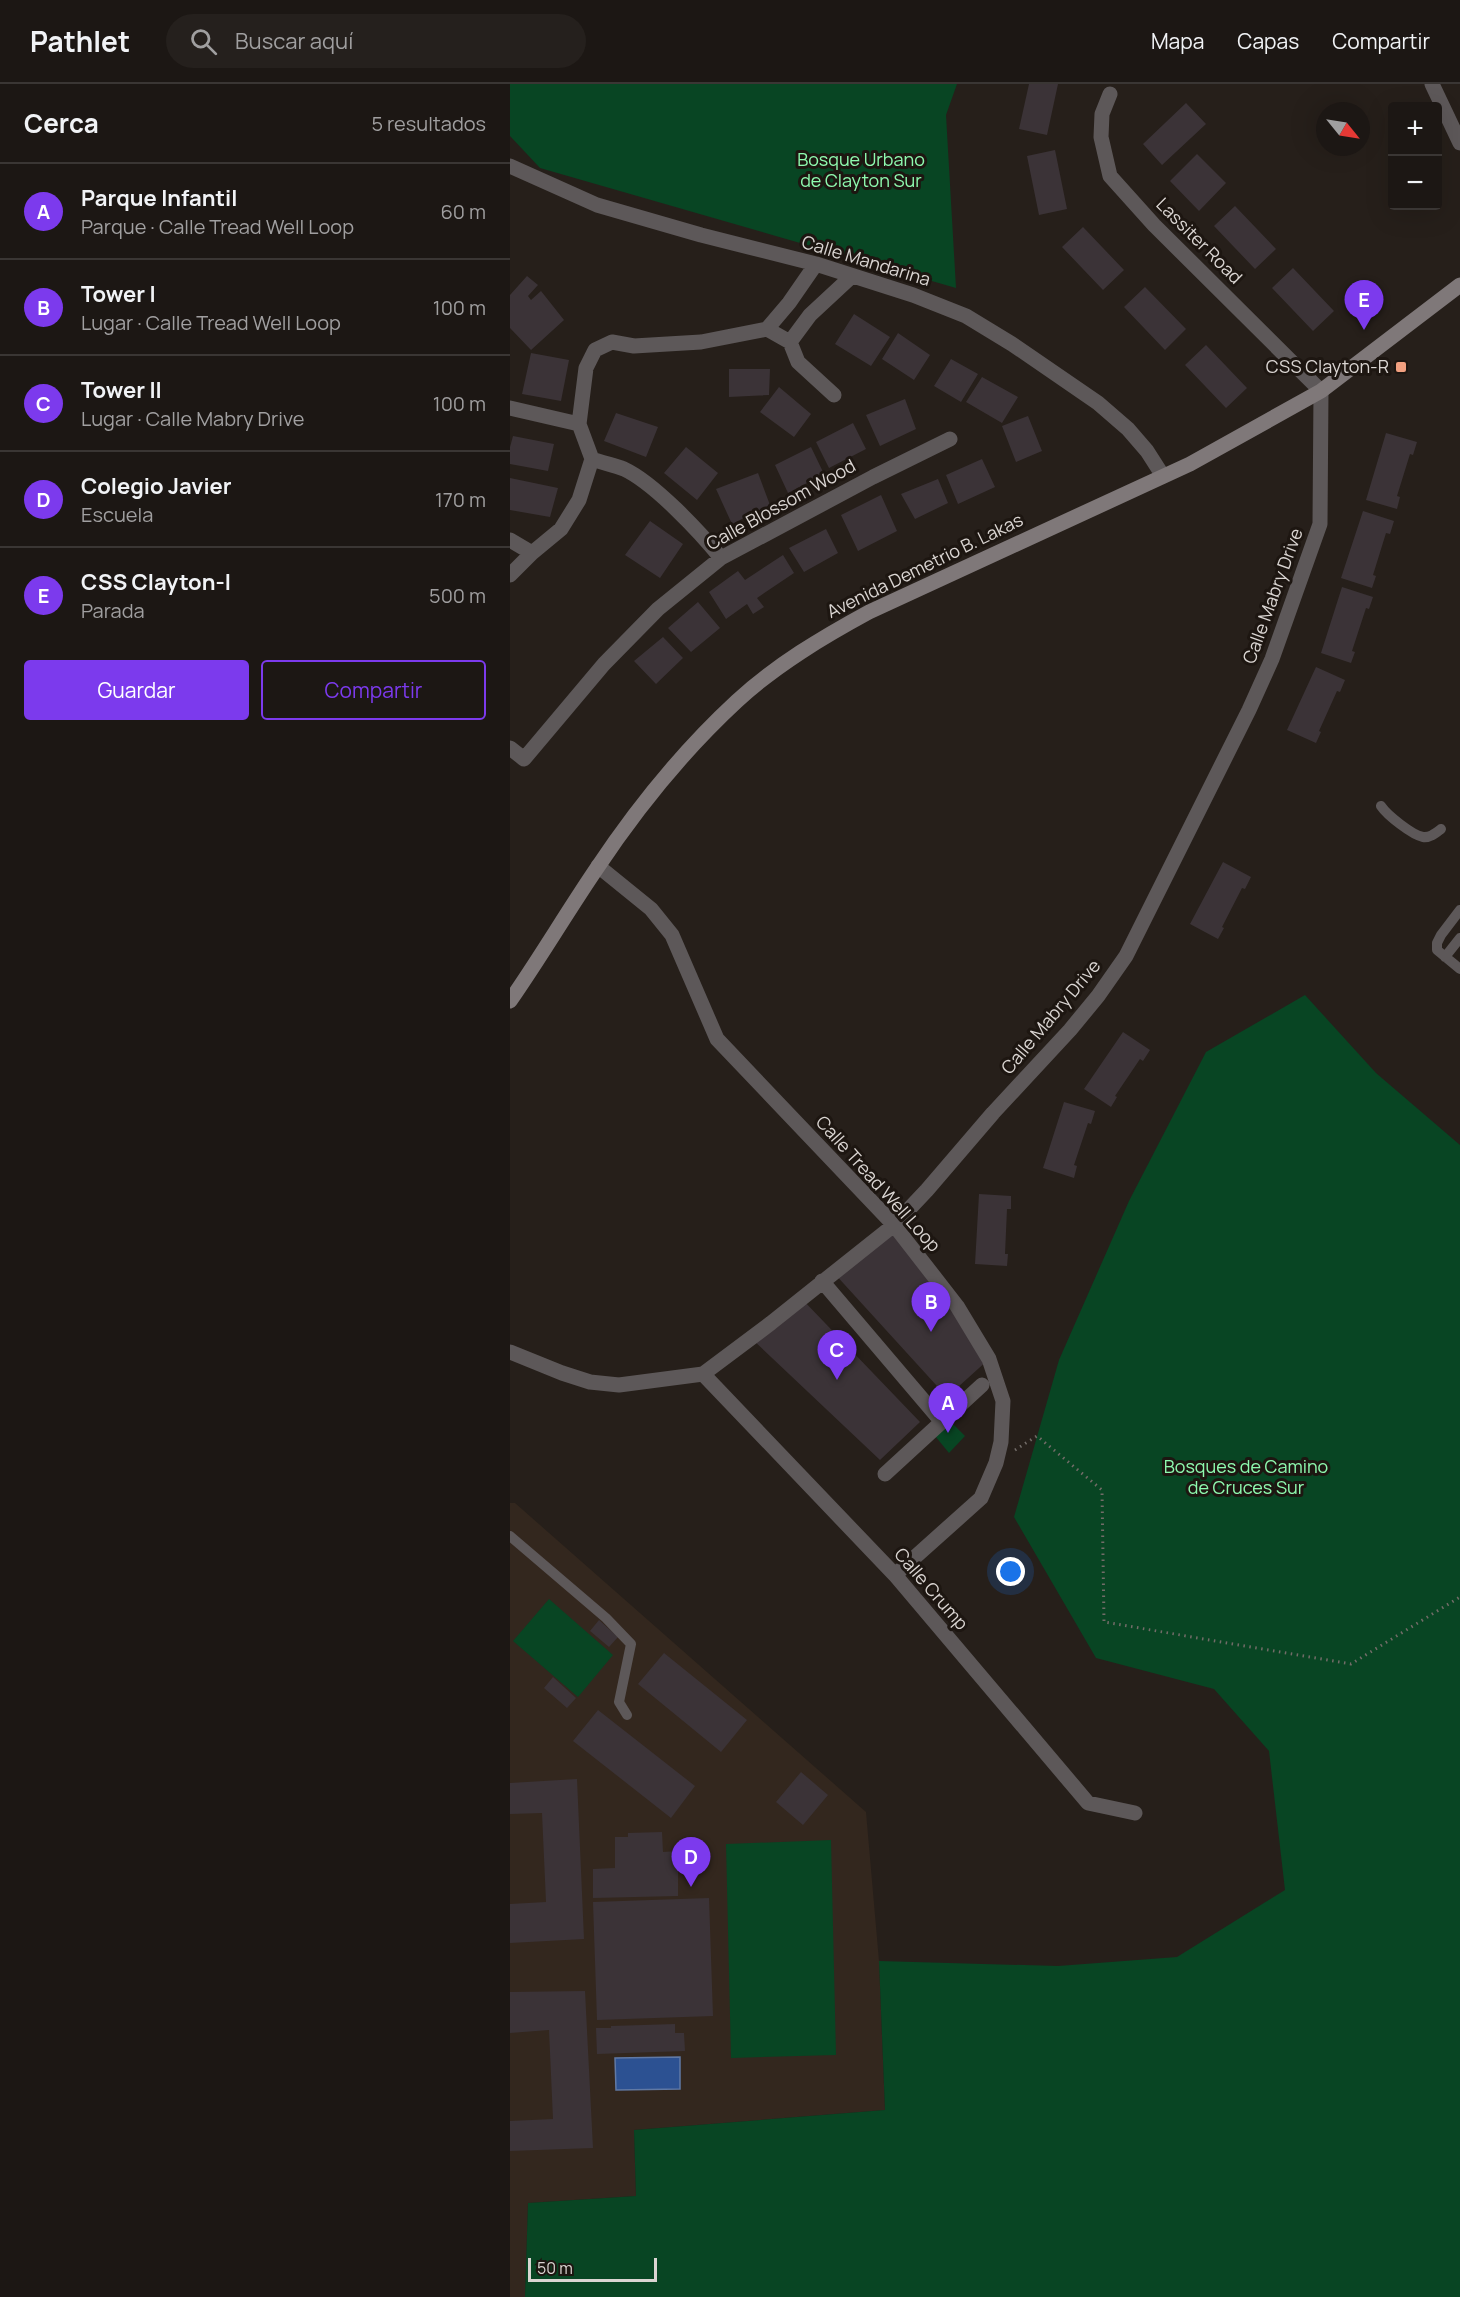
<!DOCTYPE html>
<html lang="es">
<head>
<meta charset="utf-8">
<style>
  body { margin:0; font-family:Manrope,sans-serif; background:#25201d; color:#f1f3f6 }
  .controls { position:absolute; right:18px; top:18px; display:grid; overflow:hidden; border-radius:6px; box-shadow:0 6px 24px #0002 }
  .controls button { width:54px; height:54px; display:grid; place-items:center; padding:0; border:0; border-bottom:2px solid #3a3634; background:#1c1714; color:#f1f3f6; font:30px sans-serif }
  .compass { position:absolute; left:806px; top:18px; width:54px; height:54px; border-radius:50%; background:#1c1714; box-shadow:0 6px 24px #0002; rotate:120deg }
  .scale { position:absolute; left:18px; bottom:15px; width:129px; box-sizing:border-box; padding-left:6px; border:3px solid #dad5d2; border-top:0; font-size:16px; line-height:21px; white-space:nowrap; color:#dad5d2; -webkit-text-stroke:4px #1d1611; paint-order:stroke }
  .you { position:absolute; left:501px; top:1488px; width:21px; height:21px; margin:-15px; border:4px solid #fff; border-radius:50%; background:#1a73e8; box-shadow:0 0 0 9px #1a73e833 }
  .badge { display:grid; place-items:center; width:39px; height:39px; border-radius:50%; background:#7c3aed; color:#fff; font-size:20px; font-weight:700 }
  .pin { position:absolute; translate:-50% -50px; filter:drop-shadow(0 2px 3px #0008) }
  .pin::after { content:''; position:absolute; top:32px; width:21px; height:18px; background:inherit; clip-path:polygon(0 0,100% 0,50% 100%) }
  .list { margin:0; padding:0; list-style:none }
  h2 { display:flex; justify-content:space-between; align-items:center; height:78px; margin:0; padding:0 24px; font-size:26px }
  h2 small { font-size:20px; font-weight:400; color:#a09fa0 }
  .list li { display:grid; grid-template-columns:39px 1fr auto; gap:18px; align-items:center; box-sizing:border-box; height:96px; padding:0 24px; border-top:2px solid #3a3634 }
  .list b { display:block; font-size:22px; white-space:nowrap }
  .list p { margin:0; font-size:20px; white-space:nowrap; color:#a09fa0 }
  .list em { font-size:20px; font-style:normal; color:#a09fa0 }
  .actions { display:flex; gap:12px; padding:18px 24px }
  .actions a { flex:1; padding:14px 0; border:2px solid #7c3aed; border-radius:6px; text-align:center; font-size:21px; color:#7c3aed }
  .actions .main { background:#7c3aed; color:#fff }
  .icon { flex:none; width:33px; height:33px; fill:none; stroke:currentColor; stroke-width:2; stroke-linecap:round; stroke-linejoin:round }
  .map { position:relative; flex:none; width:950px; height:2213px; overflow:hidden }
  header { display:flex; align-items:center; gap:36px; box-sizing:border-box; height:84px; padding:0 30px; background:#1c1714; border-bottom:2px solid #3a3634 }
  header strong { font-size:28px }
  nav { display:flex; gap:33px; margin-inline-start:auto; font-size:21px }
  .search { width:420px; height:54px; background:#25201d; display:flex; align-items:center; gap:15px; box-sizing:border-box; padding:0 21px; border-radius:33px; color:#a09fa0; font-size:22px }
  main { display:flex }
  aside { flex:1; background:#1c1714 }
  .map>svg:first-child { display:block }
  .built { fill:#33271e }
  .green { fill:#084523 }
  .water { fill:#2c5192; stroke:#6079a5; stroke-width:1.5 }
  .building { fill:#3b3337 }
  .lines { fill:none; stroke-linecap:round; stroke-linejoin:round }
  .path { stroke:#726c68; stroke-width:3; stroke-dasharray:1.5 4.5; stroke-linecap:butt }
  .lane { stroke:#5d5859; stroke-width:10 }
  .street { stroke:#5d5859; stroke-width:15 }
  .secondary { stroke:#7f7879; stroke-width:15 }
  .poi-dot { fill:#f2a080; stroke:#1d1611; stroke-width:2 }
  .labels { text-anchor:middle; stroke-width:6; stroke-linejoin:round; paint-order:stroke }
  .park-label { font-size:18px; fill:#8efaaf; stroke:#1d1611 }
  .street-label { font-size:18px; fill:#dad5d2; stroke:#1d1611 }
  .poi-label { font-size:18px; fill:#dad5d2; stroke:#1d1611; text-anchor:end }
</style>
</head>
<body>
<header>
<strong>Pathlet</strong>
<div class="search"><svg class="icon" aria-label="search" viewBox="0 0 24 24"><circle cx="10" cy="10" r="6"/><path d="M15 15l6 6"/></svg>Buscar aquí</div>
<nav><a>Mapa</a><a>Capas</a><a>Compartir</a></nav>
</header>
<main>
<aside>
<h2>Cerca<small>5 resultados</small></h2>
<ul class="list">
<li><span class="badge">A</span><div><b>Parque Infantil</b><p>Parque · Calle Tread Well Loop</p></div><em>60 m</em></li>
<li><span class="badge">B</span><div><b>Tower I</b><p>Lugar · Calle Tread Well Loop</p></div><em>100 m</em></li>
<li><span class="badge">C</span><div><b>Tower II</b><p>Lugar · Calle Mabry Drive</p></div><em>100 m</em></li>
<li><span class="badge">D</span><div><b>Colegio Javier</b><p>Escuela</p></div><em>170 m</em></li>
<li><span class="badge">E</span><div><b>CSS Clayton-I</b><p>Parada</p></div><em>500 m</em></li>
</ul>
<div class="actions"><a class="main">Guardar</a><a>Compartir</a></div>
</aside>
<div class="map">
<svg width="950" height="2213" viewBox="0 0 950 2213">
  <rect width="100%" height="100%" fill="#261f1a"/>
  <!-- built -->
  <path class="built" d="M0 1419H5L356 1728 369 1877 375 2026 124 2046 126 2112 18 2119 15 2213H0Z"/>
  <!-- green -->
  <path class="green" d="M0 0H447L436 31 446 204 30 84 0 52Z
    M795 911 866 989 950 1061V2213H15L18 2119 126 2112 124 2046 375 2026 369 1877 548 1882 667 1873 775 1806 759 1667 704 1605 586 1574 504 1433 549 1276 619 1117 696 968Z
    M436 1333 455 1352 439 1369 421 1347Z
    M39 1515 103 1571 68 1613 3 1557Z
    M321 1756 326 1971 221 1974 216 1760Z"/>
  <!-- water -->
  <path class="water" d="M170 1973V2005L106 2006 105 1974Z"/>
  <!-- building -->
  <path class="building" d="M519 0H548L537 51 509 45Z
    M676 19 696 40 652 81 633 60Z
    M545 66 557 125 529 131 517 72Z
    M687 70 716 99 689 127 660 97Z
    M725 122 766 165 745 185 704 142Z
    M573 143 614 186 593 206 552 163Z
    M783 184 824 227 803 247 762 204Z
    M17 192 28 201 18 212 21 216 31 207 54 236 21 266 0 244V211Z
    M635 203 676 245 655 266 614 223Z
    M344 230 380 253 361 282 325 260Z
    M388 249 420 271 404 296 372 275Z
    M696 261 737 304 716 324 675 281Z
    M21 269 59 276 51 317 12 310Z
    M441 275 468 290 451 318 424 302Z
    M219 285H260L259 311 219 313Z
    M472 293 508 313 492 339 456 318Z
    M269 303 301 330 284 353 250 328Z
    M395 315 406 345 370 362 356 331Z
    M106 329 148 343 136 373 94 357Z
    M518 332 532 367 506 378 492 342Z
    M343 339 356 365 319 384 306 358Z
    M876 349 907 358 903 371 900 370 887 412 890 413 887 425 856 416Z
    M3 352 44 360 38 387 0 380V363Z
    M176 363 208 389 187 416 154 389Z
    M301 363 314 390 278 409 265 381Z
    M472 375 485 403 448 420 436 391Z
    M248 389 260 421 222 440 206 405Z
    M0 394 48 404 40 433 0 426Z
    M428 395 438 419 405 435 391 410Z
    M371 411 387 447 348 467 331 431Z
    M853 427 884 437 880 450 876 449 863 491 866 492 862 504 831 494Z
    M140 437 173 460 150 494 115 471Z
    M316 445 328 469 294 488 279 464Z
    M273 471 284 489 247 514 254 523 243 530 237 520 216 535 199 508 228 487 235 496Z
    M832 503 863 513 859 525 856 524 842 567 845 568 841 579 811 569Z
    M188 518 210 544 181 568 158 544Z
    M153 553 173 574 146 600 124 577Z
    M806 583 835 596 830 608 827 607 809 647 811 648 806 659 777 646Z
    M713 778 741 793 735 805 732 804 712 843 714 844 708 855 680 840Z
    M613 948 640 966 633 977 630 975 605 1012 607 1013 601 1023 574 1005Z
    M554 1018 585 1027 581 1040 578 1039 564 1081 567 1082 564 1094 533 1084Z
    M469 1110 501 1112V1125H497L495 1170H498L497 1182 465 1180Z
    M384 1141 479 1275 437 1313 324 1189Z
    M291 1214 410 1338 370 1376 241 1254Z
    M89 1536 108 1553 99 1563 80 1547Z
    M154 1569 237 1636 211 1668 128 1600Z
    M43 1593 66 1614 57 1624 34 1604Z
    M88 1626 185 1702 161 1734 63 1657Z
    M291 1688 318 1711 293 1741 266 1718Z
    M67 1695 74 1855 0 1859V1820L36 1818 32 1729 0 1730V1699Z
    M152 1748 153 1768 168 1767V1812L83 1814V1785L105 1784V1753H118V1749Z
    M199 1814 203 1932 87 1936 83 1818Z
    M75 1907 83 2064 0 2067V2037L43 2035 39 1946 0 1949V1908Z
    M165 1940V1949H174L175 1967 87 1970 86 1944H101V1942Z"/>
  <g class="lines">
    <!-- path -->
    <path class="path" d="M505 1366 527 1352 592 1406 594 1538 841 1580 950 1513"/>
    <!-- lane -->
    <path class="lane" d="M871 722C877 731 902 751 913 753 920 754 926 749 931 745
      M950 826 931 851 927 859V866L950 885
      M935 873 950 854
      M0 1452 96 1534 121 1560 109 1618 117 1631"/>
    <!-- street -->
    <path class="street" d="M922 0 950 59
      M0 82 87 121 191 151 306 180 403 211 456 232 502 260 588 319 618 345 637 367 653 392
      M257 245 279 219 306 180
      M280 258 300 231 342 192
      M280 258 288 278 324 311
      M0 324 69 340
      M82 375 69 340 76 284 85 266 102 258 124 262 191 258 257 245 280 258
      M82 375C93 379 104 381 114 385 144 399 190 448 211 474
      M0 456 22 469
      M0 491 22 469 51 445 69 416 82 375
      M0 664 14 675 94 580 148 525 211 474 363 393 440 355
      M88 782 141 825 162 851 207 955 384 1141 447 1222 479 1275 493 1317 491 1358 486 1379 471 1414 385 1491
      M312 1197 431 1337
      M0 1268 52 1289 80 1298 109 1301 193 1290 261 1239 384 1141 417 1106 483 1029 560 946 588 912 616 872 739 626 762 575 810 440 811 307 644 141 600 92 591 53 592 30 600 10
      M193 1290 385 1491 578 1719 625 1729
      M375 1390 472 1301"/>
    <!-- secondary -->
    <path class="secondary" d="M0 917C30 874 57 828 87 784 127 724 174 666 227 617 266 581 313 553 359 528L680 380 811 307 950 201"/>
  </g>
  <!-- markers -->
  <rect class="poi-dot" x="885" y="277" width="12" height="12" rx="3"/>
  <g class="labels">
    <!-- park labels -->
    <g class="park-label">
      <text x="351" y="82">Bosque Urbano<tspan x="351" dy="21">de Clayton Sur</tspan></text>
      <text x="736" y="1389">Bosques de Camino<tspan x="736" dy="21">de Cruces Sur</tspan></text>
    </g>
    <!-- street labels -->
    <g class="street-label">
      <text transform="translate(689 157) rotate(45)" y="6">Lassiter Road</text>
      <text transform="translate(356 177) rotate(17)" y="6">Calle Mandarina</text>
      <text transform="translate(271 421) rotate(-29)" y="6">Calle Blossom Wood</text>
      <text transform="translate(415 482) rotate(-26)" y="6">Avenida Demetrio B. Lakas</text>
      <text transform="translate(763 512) rotate(-70)" y="6">Calle Mabry Drive</text>
      <text transform="translate(541 933) rotate(-50)" y="6">Calle Mabry Drive</text>
      <text transform="translate(368 1100) rotate(48)" y="6">Calle Tread Well Loop</text>
      <text transform="translate(421 1505) rotate(49)" y="6">Calle Crump</text>
    </g>
    <!-- poi labels -->
    <g class="poi-label">
      <text x="879" y="289">CSS Clayton-R</text>
    </g>
  </g>
</svg>
<div class="controls">
<button>+</button>
<button>−</button>
</div>
<svg class="compass" viewBox="-18 -18 36 36"><path d="M0-13l5 13h-10z" fill="#e53935"/><path d="M0 13l5-13h-10z" fill="#a09fa0"/></svg>
<div class="scale">50 m</div>
<div class="you"></div>
<div class="pin badge" style="left:438px;top:1349px">A</div>
<div class="pin badge" style="left:421px;top:1248px">B</div>
<div class="pin badge" style="left:327px;top:1296px">C</div>
<div class="pin badge" style="left:181px;top:1803px">D</div>
<div class="pin badge" style="left:854px;top:246px">E</div>
</div>
</main>
</body>
</html>
